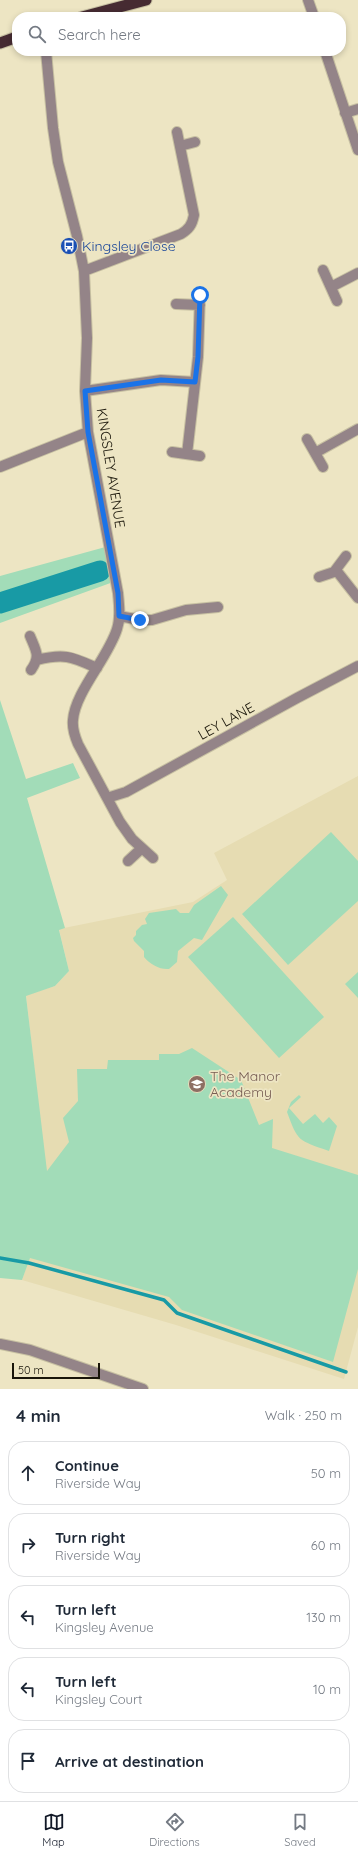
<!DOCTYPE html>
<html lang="en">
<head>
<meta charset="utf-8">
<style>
  body { margin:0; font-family:Quicksand,sans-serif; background:#f6f6f7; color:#1f2937 }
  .scale { position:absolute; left:12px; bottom:10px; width:88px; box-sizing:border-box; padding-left:4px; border:2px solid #191509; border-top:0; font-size:11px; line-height:14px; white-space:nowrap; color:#191509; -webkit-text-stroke:3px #ede5c3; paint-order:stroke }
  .stop { position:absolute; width:12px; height:12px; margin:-9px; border:3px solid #1a73e8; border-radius:50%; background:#fff }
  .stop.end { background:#1a73e8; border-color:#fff; box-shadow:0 1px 4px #0008 }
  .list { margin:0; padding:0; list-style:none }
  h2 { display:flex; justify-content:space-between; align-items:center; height:52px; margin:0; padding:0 16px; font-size:17px }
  h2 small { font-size:13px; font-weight:400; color:#747a83 }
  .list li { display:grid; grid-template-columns:26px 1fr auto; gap:12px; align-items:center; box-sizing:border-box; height:64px; margin:0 8px 8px; padding:0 8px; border:1px solid #e0e1e3; border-radius:16px }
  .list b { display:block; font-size:15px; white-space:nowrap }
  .list p { margin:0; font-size:13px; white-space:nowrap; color:#747a83 }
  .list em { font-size:13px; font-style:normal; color:#747a83 }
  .icon { flex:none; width:22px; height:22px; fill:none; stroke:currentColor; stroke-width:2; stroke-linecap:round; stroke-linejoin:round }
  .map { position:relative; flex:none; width:358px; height:1389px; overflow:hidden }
  .search { position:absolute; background:#fff; box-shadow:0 2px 6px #0003; left:12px; right:12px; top:12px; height:44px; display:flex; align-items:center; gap:10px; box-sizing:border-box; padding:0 14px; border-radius:16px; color:#747a83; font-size:15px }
  .sheet { height:412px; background:#fff }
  nav { display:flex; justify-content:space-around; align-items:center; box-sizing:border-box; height:56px; border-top:1px solid #e0e1e3; background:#fff; font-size:11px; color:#747a83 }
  nav a { display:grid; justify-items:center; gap:2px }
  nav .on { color:#111827 }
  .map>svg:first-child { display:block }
  .built { fill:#e6dcb2 }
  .green { fill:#a2dcb8 }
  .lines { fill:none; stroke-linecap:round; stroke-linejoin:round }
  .stream { stroke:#189aa5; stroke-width:3.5 }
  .river { stroke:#189aa5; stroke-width:21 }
  .minor-casing { stroke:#c7c0a2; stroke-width:12 }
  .trunk-casing { stroke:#c7c0a2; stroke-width:13 }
  .minor { stroke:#948488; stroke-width:10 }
  .trunk { stroke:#462b32; stroke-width:11 }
  .route { stroke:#1a73e8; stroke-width:5 }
  .labels { text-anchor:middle; stroke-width:3.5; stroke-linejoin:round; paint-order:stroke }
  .transit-label { font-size:14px; fill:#164399; stroke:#ede5c3; text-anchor:start }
  .street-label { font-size:14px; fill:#191509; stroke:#ede5c3 }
  .education-label { font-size:14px; fill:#785e54; stroke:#ede5c3; text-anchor:start }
</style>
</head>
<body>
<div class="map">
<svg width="358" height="1389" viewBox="0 0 358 1389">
  <rect width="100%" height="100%" fill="#ede5c3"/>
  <!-- built -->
  <path class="built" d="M358 776V1327L344 1379 176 1325 22 1280 49 1198 26 995 55 986 69 971 59 929 193 902 227 880 214 853Z"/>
  <!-- green -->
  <path class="green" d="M109 546 116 581 0 623V576Z
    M0 700 26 779 73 763 80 778 27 798 65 928 59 930 69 971 55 986 26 996 47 1171 69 1142 63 1118 78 1101 77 1069H107L108 1060H159V1054H179L192 1048 241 1080 259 1125 273 1119 272 1148 358 1175V1269L333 1362 182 1310 169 1297 30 1258 22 1280 0 1278Z
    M331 832 358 861V901L288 965 242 914Z
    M221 886 228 895 202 940 194 938 178 951 177 962 169 969C160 970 150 964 144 957V951L134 941 133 938 136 935V931L142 925 147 924 145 919 149 913 176 909 180 913H189L194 905Z
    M233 917 324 1017 279 1058 188 957Z
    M358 972V998L345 984Z
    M299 1095 301 1097 289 1108 303 1124 315 1114 323 1123 329 1117 337 1126 329 1151C298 1140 298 1142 287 1112L291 1102Z"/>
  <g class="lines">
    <!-- stream -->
    <path class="stream" d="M0 1258 29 1263 164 1300 177 1313 346 1372"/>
    <!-- river -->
    <path class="river" d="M0 603 100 571"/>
    <!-- minor casing -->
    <g class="minor-casing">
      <path id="minor" d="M308 0 314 17
        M46 51 53 128 58 162 77 236 84 271 87 338 85 391 88 432 118 593C119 605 121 617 117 629 108 658 75 692 73 720 72 729 75 737 78 744L120 822 132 839 153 858
        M325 51 358 150
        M345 113 358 109
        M180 146 195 142
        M323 270 337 301
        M84 271 181 234C189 229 192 225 194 215L177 132
        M331 287 358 273
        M176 304 200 305
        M85 391 161 380 195 382
        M307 439 323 467
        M172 452 200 456
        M315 453 358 429
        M187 454 198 357 200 295
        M0 467 88 432
        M336 570 358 598
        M319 577 334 572 346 556
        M119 616 140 620H152L186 610 218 607
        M30 636C36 651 41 656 31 670
        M37 660C65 653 72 657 97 668
        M107 798 126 792 297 698 358 666
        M128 861 142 848
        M0 1344 30 1350 143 1389"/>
    </g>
    <!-- trunk casing -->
    <g class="trunk-casing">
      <path id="trunk" d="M82 17 146 0
        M0 43 17 37"/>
    </g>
    <!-- minor -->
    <use href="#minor" class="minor"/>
    <!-- trunk -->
    <use href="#trunk" class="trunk"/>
  </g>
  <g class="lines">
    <!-- route -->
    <path class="route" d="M140 620 119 616 118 593 88 432 85 391 161 380 195 382 198 357 200 295"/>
  </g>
  <!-- icons -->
  <defs>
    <g id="bus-disc" transform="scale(0.9)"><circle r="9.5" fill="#1a4fb4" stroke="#ede5c3"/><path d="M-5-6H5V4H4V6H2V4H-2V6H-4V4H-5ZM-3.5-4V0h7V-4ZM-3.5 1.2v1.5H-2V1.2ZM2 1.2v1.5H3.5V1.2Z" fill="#fff"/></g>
    <g id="school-disc" transform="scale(0.9)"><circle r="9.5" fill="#8d6e63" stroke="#ede5c3"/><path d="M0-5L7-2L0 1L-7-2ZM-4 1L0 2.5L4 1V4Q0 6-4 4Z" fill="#fff"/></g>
  </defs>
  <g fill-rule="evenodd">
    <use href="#bus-disc" x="69" y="246"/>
    <use href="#school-disc" x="197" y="1084"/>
  </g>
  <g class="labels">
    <!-- transit labels -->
    <g class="transit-label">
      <text x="82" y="251">Kingsley Close</text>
    </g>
    <!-- street labels -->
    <g class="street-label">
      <text transform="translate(111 468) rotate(81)" y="5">KINGSLEY AVENUE</text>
      <text transform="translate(226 721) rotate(-29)" y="5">LEY LANE</text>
    </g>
    <!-- education labels -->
    <g class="education-label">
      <text x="210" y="1081">The Manor<tspan x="210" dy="16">Academy</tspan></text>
    </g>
  </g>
</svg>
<div class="scale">50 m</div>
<div class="stop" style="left:200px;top:295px"></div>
<div class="stop end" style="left:140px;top:620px"></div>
<div class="search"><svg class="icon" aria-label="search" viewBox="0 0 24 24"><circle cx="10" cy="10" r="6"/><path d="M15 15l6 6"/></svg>Search here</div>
</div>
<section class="sheet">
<h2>4 min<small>Walk · 250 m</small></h2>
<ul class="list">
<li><svg class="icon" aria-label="ahead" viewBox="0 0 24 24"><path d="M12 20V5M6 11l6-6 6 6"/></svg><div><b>Continue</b><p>Riverside Way</p></div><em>50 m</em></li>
<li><svg class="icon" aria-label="right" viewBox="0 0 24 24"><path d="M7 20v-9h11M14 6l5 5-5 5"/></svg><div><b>Turn right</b><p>Riverside Way</p></div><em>60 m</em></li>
<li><svg class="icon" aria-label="left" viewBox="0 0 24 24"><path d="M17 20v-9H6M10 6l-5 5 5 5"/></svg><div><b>Turn left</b><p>Kingsley Avenue</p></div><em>130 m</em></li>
<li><svg class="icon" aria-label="left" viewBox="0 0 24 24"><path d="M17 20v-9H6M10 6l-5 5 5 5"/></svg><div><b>Turn left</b><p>Kingsley Court</p></div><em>10 m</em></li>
<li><svg class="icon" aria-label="arrive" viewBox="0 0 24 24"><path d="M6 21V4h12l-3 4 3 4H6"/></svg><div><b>Arrive at destination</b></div></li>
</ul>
</section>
<nav>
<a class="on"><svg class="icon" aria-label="map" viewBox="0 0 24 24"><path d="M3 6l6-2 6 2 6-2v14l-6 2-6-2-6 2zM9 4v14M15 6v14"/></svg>Map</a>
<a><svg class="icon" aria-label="directions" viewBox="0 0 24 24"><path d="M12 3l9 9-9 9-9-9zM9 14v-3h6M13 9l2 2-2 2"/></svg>Directions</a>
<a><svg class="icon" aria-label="saved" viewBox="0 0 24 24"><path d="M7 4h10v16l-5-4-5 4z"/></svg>Saved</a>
</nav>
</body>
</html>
